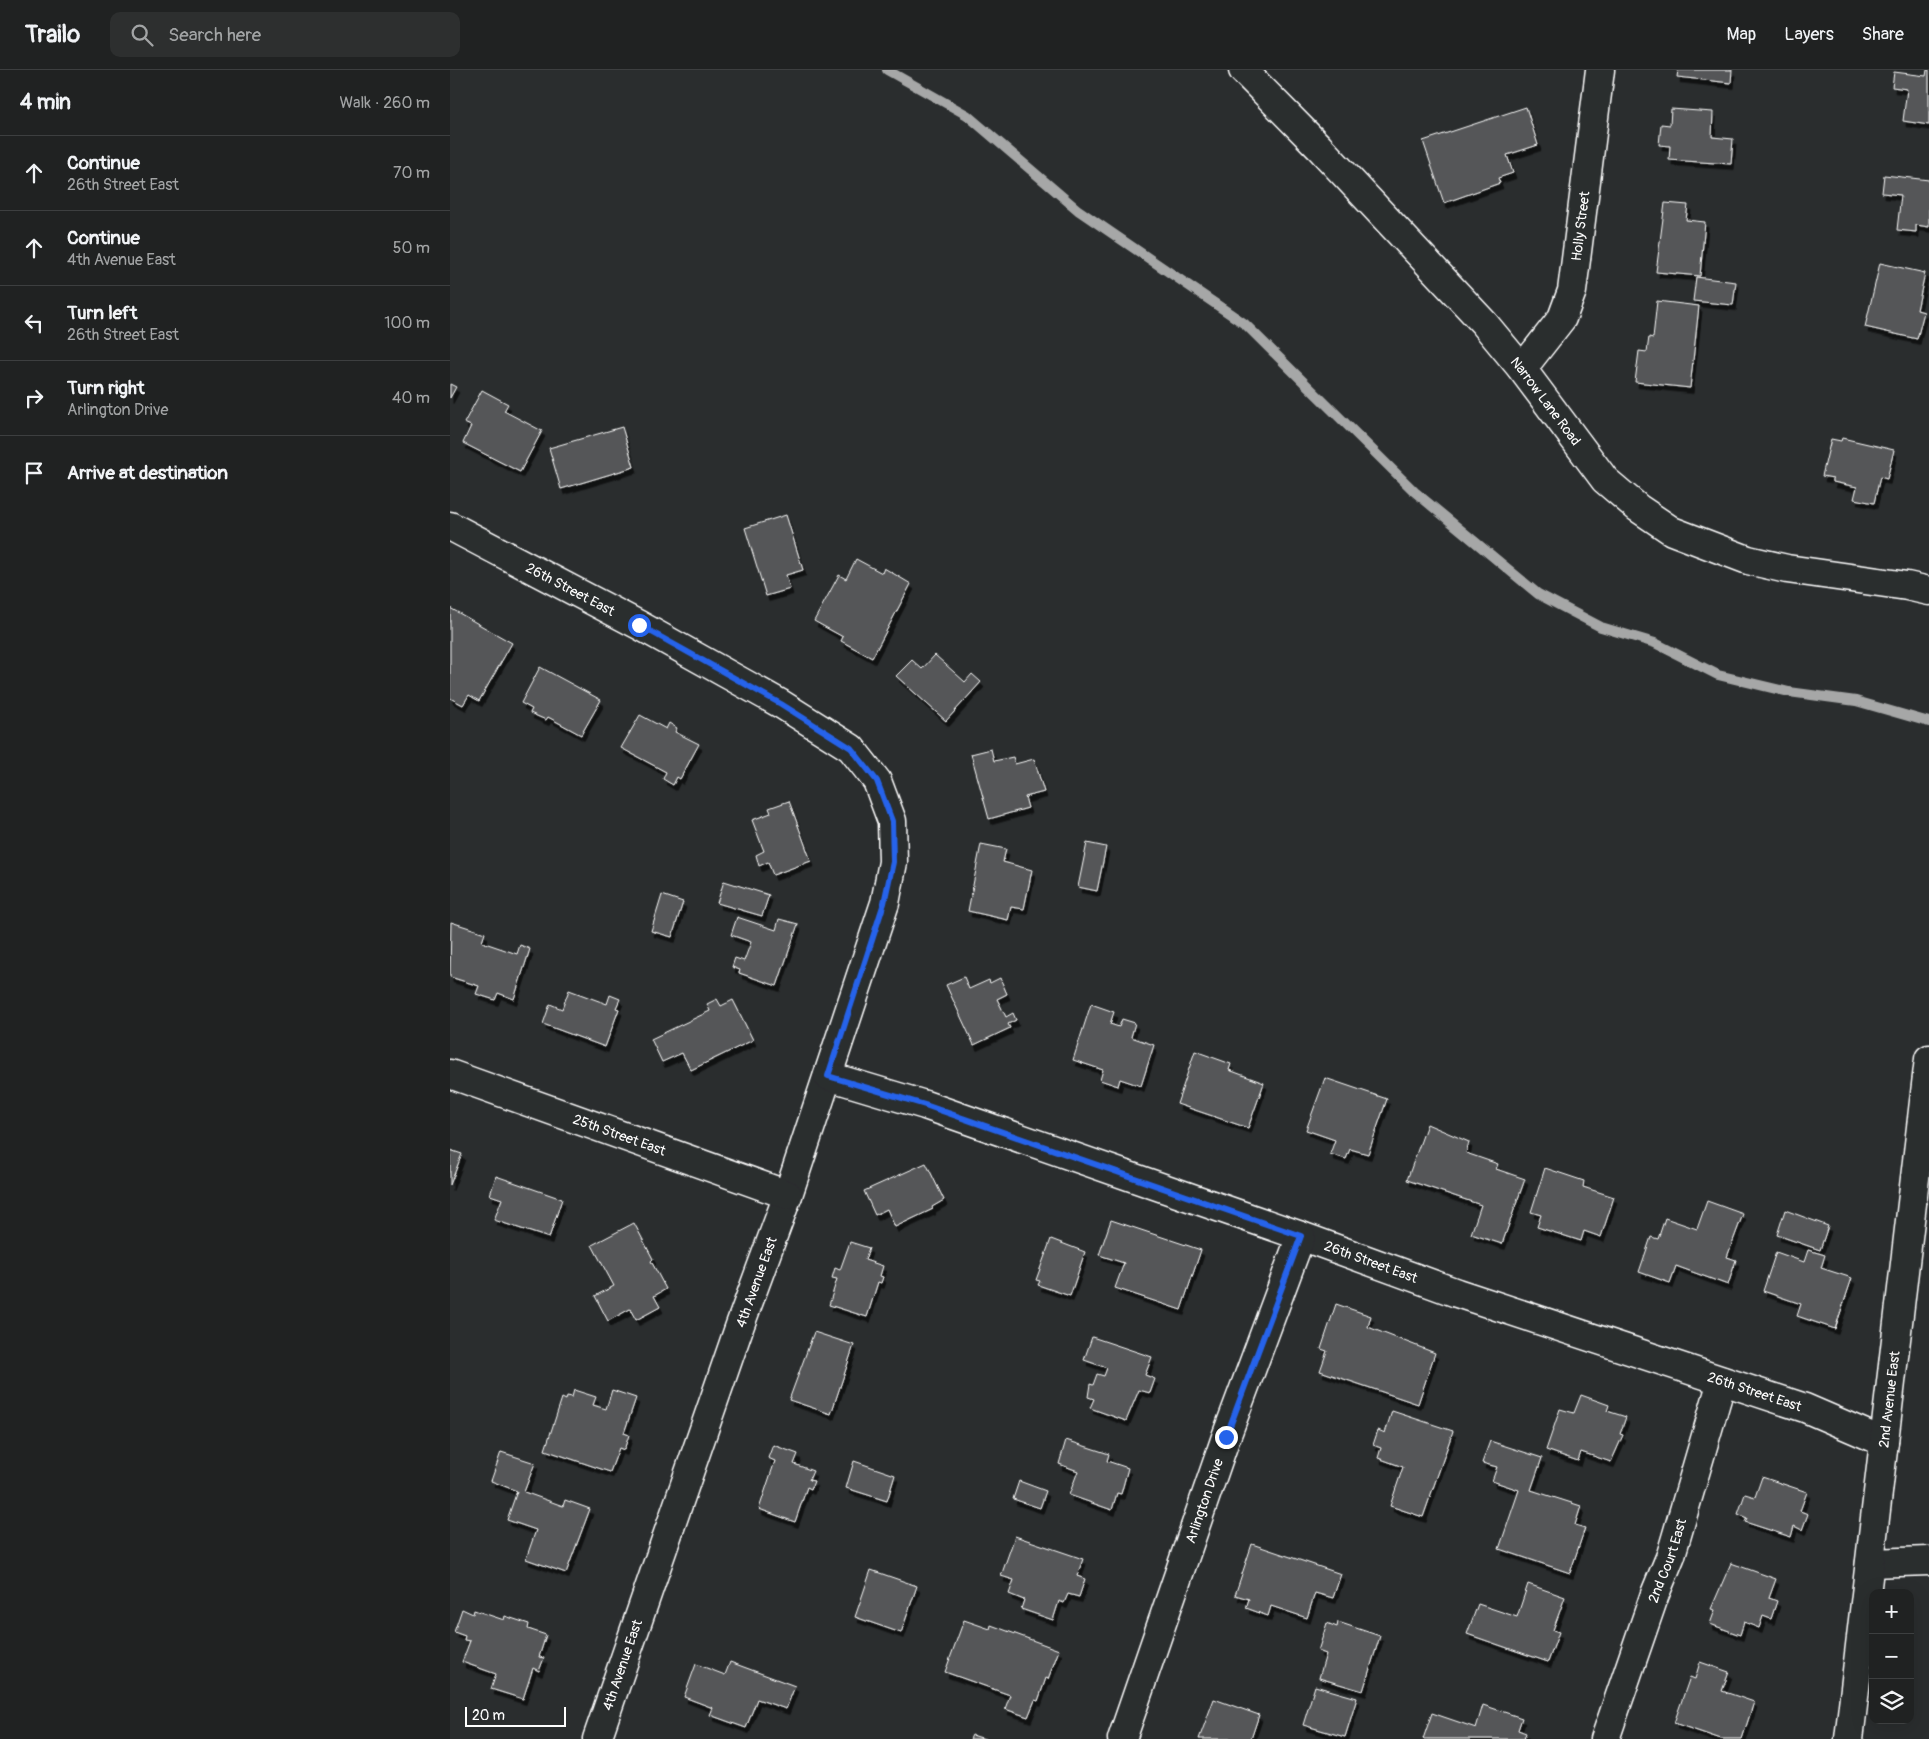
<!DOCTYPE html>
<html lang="en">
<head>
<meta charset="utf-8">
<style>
  body { margin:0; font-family:Pangolin,sans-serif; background:#2d2f2f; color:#f1f3f6 }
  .controls { position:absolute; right:15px; bottom:15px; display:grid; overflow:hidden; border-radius:10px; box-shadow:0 5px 20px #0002 }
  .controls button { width:45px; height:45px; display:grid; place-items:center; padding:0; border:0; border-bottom:1px solid #3d3f40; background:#202222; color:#f1f3f6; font:25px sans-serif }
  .scale { position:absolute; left:15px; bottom:12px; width:101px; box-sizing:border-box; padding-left:5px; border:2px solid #fff; border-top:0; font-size:14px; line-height:18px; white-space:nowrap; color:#fff; -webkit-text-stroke:4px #2a2d2e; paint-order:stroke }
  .stop { position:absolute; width:15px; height:15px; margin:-11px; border:4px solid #2563eb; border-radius:50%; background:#fff }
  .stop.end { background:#2563eb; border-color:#fff; box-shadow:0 1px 5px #0008 }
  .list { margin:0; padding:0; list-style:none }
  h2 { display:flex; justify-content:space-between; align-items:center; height:65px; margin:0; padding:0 20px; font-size:21px }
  h2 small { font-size:16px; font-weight:400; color:#a2a4a5 }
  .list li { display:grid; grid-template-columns:32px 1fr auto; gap:15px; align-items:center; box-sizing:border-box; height:75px; padding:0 20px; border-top:1px solid #3d3f40 }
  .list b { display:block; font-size:19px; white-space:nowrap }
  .list p { margin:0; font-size:16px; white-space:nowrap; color:#a2a4a5 }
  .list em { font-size:16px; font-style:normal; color:#a2a4a5 }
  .icon { flex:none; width:28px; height:28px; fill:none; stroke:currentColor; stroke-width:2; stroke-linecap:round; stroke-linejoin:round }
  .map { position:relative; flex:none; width:1479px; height:1669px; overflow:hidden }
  header { display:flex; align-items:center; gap:30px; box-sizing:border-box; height:70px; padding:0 25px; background:#202222; border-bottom:1px solid #3d3f40 }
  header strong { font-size:24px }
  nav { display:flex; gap:28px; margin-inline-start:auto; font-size:18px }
  .search { width:350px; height:45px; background:#2d2f2f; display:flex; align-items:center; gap:12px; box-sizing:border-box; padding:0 18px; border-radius:10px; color:#a2a4a5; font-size:19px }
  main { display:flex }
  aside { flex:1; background:#202222 }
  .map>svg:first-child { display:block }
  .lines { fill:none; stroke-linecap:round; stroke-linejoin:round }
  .stream { stroke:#a6a7a7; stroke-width:10 }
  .building { fill:#555758; stroke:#fff; filter:url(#shadow) }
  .minor-casing { stroke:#fff; stroke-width:31 }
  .minor { stroke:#2a2d2e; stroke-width:28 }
  .route { stroke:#2563eb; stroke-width:6 }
  .labels { text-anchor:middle; stroke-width:4; stroke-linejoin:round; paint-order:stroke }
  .street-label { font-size:14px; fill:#fff; stroke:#2a2d2e }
</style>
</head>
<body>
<header>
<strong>Trailo</strong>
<div class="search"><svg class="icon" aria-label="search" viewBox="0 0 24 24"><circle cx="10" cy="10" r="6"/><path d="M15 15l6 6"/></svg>Search here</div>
<nav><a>Map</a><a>Layers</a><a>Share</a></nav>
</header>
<main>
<aside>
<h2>4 min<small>Walk · 260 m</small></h2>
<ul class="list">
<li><svg class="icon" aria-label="ahead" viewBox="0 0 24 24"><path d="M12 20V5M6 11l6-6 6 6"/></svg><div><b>Continue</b><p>26th Street East</p></div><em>70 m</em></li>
<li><svg class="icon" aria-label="ahead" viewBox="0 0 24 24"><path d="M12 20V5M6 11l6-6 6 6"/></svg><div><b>Continue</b><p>4th Avenue East</p></div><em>50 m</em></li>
<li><svg class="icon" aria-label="left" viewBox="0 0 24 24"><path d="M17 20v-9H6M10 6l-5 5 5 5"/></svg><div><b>Turn left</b><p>26th Street East</p></div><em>100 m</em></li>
<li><svg class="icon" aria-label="right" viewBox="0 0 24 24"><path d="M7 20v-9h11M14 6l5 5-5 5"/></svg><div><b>Turn right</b><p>Arlington Drive</p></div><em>40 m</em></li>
<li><svg class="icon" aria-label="arrive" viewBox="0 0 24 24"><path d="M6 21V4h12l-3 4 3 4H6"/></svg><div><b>Arrive at destination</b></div></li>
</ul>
</aside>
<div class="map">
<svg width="1479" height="1669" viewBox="0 0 1479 1669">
  <defs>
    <filter id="shadow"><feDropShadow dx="3" dy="5.5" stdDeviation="0" flood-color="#0009"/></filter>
  </defs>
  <rect width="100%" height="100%" fill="#2a2d2e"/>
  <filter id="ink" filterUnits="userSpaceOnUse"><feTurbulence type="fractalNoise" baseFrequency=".02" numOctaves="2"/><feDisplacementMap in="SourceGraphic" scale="10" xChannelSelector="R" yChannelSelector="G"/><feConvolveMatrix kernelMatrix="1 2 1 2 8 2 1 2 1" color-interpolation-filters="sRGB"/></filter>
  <g filter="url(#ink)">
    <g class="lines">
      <!-- stream -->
      <path class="stream" d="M437 0 517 45 628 140 795 254 965 422 1088 524 1151 557 1205 573 1268 605 1339 622 1406 631 1479 652"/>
    </g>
    <!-- building -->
    <path class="building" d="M1228 0H1282L1281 13 1227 7Z
      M1477 0H1479V55L1453 51 1457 19 1442 17 1444 2 1476 6Z
      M1076 37 1088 75 1057 85 1063 103 1048 108 1050 113 994 133 973 71Z
      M1221 39 1263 42 1262 67 1283 69 1281 94 1219 90 1220 76 1209 75 1211 54 1220 55Z
      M1434 105 1479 110V157L1466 155V162L1447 160 1451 125 1432 123Z
      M1215 133 1238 135 1236 150 1255 152 1250 206 1206 202Z
      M1430 193 1475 203 1467 240 1474 242 1467 269 1415 257Z
      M1246 207 1286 212 1283 235 1243 231Z
      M1207 231 1249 236 1240 318 1185 312 1189 281 1197 282 1199 267 1203 268Z
      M0 314 6 317 0 328Z
      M32 320 58 334 54 341 92 361 70 402 13 373 21 356 14 353Z
      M172 357 184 397 111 419 99 378Z
      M1392 368 1444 380 1437 409 1430 407 1424 433 1404 429 1407 417 1383 412V408L1372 406 1381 369 1391 371Z
      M336 445 353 500 336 505 340 519 316 526 295 458Z
      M406 489 432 503 434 498 461 514 422 588 391 571 393 567 364 551 389 505 396 509Z
      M0 538 62 573 29 631 19 625 13 635 0 628Z
      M485 585 515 612 522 604 531 612 496 651 446 606 462 590 472 599Z
      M90 597 151 630 131 665 98 647 96 650 80 643 82 639 71 633Z
      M190 645 216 659 219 653 227 658 225 662 249 674 230 709 227 707 223 715 213 709 216 702 171 678Z
      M541 679 544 691 563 687 565 694 584 689 594 722 575 727 578 738 539 749 521 684Z
      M339 731 361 791 323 805 318 792 309 796 306 785 314 781 302 750 321 743 319 738Z
      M637 773 656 777 647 821 628 817Z
      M531 774 556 779 553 792 582 800 574 839 561 837 558 850 518 841Z
      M274 811 319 825 312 846 267 833Z
      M212 825 233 832 222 867 201 861Z
      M287 847 326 860 329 849 348 854 327 916 289 903 290 900 282 897 285 888 294 891 301 872 281 865Z
      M1 852 35 863 32 872 67 884 70 875 80 879 64 929 48 923 45 930 26 924 29 916 0 907Z
      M514 907 519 919 539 910 540 913 550 908 557 924 547 929 556 947 563 943 566 950 558 954 560 958 524 975 496 915Z
      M119 920 157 934 160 925 170 929 166 938 169 939 155 977 93 954 100 934 112 939Z
      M267 929 271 936 283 930 303 970 241 1000 232 983 212 992 201 969 260 941 257 934Z
      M641 934 664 942 660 954 669 957 672 949 685 953 681 967 704 975 691 1016 670 1009 668 1016 650 1010 653 1000 623 990Z
      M745 981 781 994 779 1000 814 1013 798 1058 727 1034Z
      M875 1008 937 1029 918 1084 900 1079 896 1089 880 1084 885 1070 856 1060Z
      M977 1054 1019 1072 1016 1083 1048 1094 1046 1099 1075 1109 1052 1174 1021 1164 1031 1135 957 1110Z
      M0 1080 12 1084 0 1115Z
      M476 1093 494 1130 482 1137 483 1139 445 1157 437 1139 425 1145 414 1121Z
      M1095 1098 1134 1111 1133 1117 1164 1127 1151 1167 1134 1161 1131 1171 1087 1157 1091 1145 1081 1142Z
      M46 1106 112 1129 99 1168 44 1150 52 1129 40 1125Z
      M1257 1131 1293 1144 1277 1187 1286 1190 1278 1215 1226 1196 1220 1213 1189 1202 1201 1167 1208 1169 1215 1148 1247 1159Z
      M1335 1140 1378 1156 1370 1180 1327 1165Z
      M661 1150 751 1180 731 1240 665 1218 674 1193 649 1185Z
      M184 1153 203 1189 201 1191 216 1219 204 1226 210 1237 186 1250 180 1239 158 1251 145 1226 164 1216 142 1175Z
      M601 1169 635 1182 620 1226 588 1215 590 1211 586 1210Z
      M400 1172 419 1178 415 1190 433 1196 430 1206 433 1207 431 1213 428 1212 417 1247 379 1235 387 1209 382 1208 385 1198 390 1200Z
      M1358 1180 1375 1185 1371 1198 1402 1208 1385 1259 1347 1246 1351 1234 1313 1221 1326 1182 1354 1192Z
      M886 1234 921 1246 918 1257 985 1283 968 1334 870 1301 877 1281 871 1279Z
      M364 1262 404 1275 381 1344 339 1330Z
      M642 1267 702 1287 695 1305 705 1309 700 1323 689 1320 676 1351 640 1338 644 1329 638 1327 640 1314 643 1315 647 1304 654 1306 657 1298 634 1290Z
      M124 1320 146 1327 143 1335 156 1339 162 1320 186 1328 174 1363 179 1365 174 1380 169 1378 160 1402 95 1380 112 1328 116 1330 117 1326 122 1327Z
      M1131 1325 1159 1335 1157 1341 1176 1347 1170 1364 1173 1365 1161 1392 1131 1382 1128 1391 1096 1380 1110 1339 1124 1343Z
      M942 1341 1003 1361 973 1447 940 1436 953 1397 928 1388 931 1378 923 1375 928 1360 935 1363Z
      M616 1370 659 1384 657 1391 678 1398 671 1424 667 1423 662 1440 619 1425 628 1401 609 1394Z
      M1040 1371 1092 1388 1081 1420 1131 1436 1125 1455 1135 1458 1120 1503 1049 1479 1069 1420 1042 1411 1047 1397 1032 1393Z
      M323 1375 348 1384 344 1394 363 1401 359 1410 364 1411 361 1419 357 1417 345 1452 309 1439 325 1391 318 1388Z
      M51 1382 85 1393 74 1422 113 1436 115 1430 140 1439 116 1503 76 1489 86 1460 57 1450 67 1421 41 1411Z
      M404 1391 445 1405 437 1431 396 1418Z
      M1312 1407 1357 1422 1350 1441 1358 1444 1352 1460 1344 1456 1341 1467 1295 1452 1297 1448 1288 1444 1295 1424 1305 1427Z
      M569 1411 596 1421 590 1438 563 1429Z
      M565 1466 633 1489 627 1506 635 1509 629 1527 618 1524 614 1533 609 1531 603 1550 571 1539 574 1530 559 1524 564 1510 551 1506Z
      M802 1474 891 1504 883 1528 865 1523 857 1548 821 1536 818 1546 796 1538 799 1529 785 1525Z
      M1281 1493 1326 1509 1319 1528 1327 1531 1321 1549 1313 1546 1309 1558 1294 1552 1290 1565 1260 1554 1265 1540 1261 1539Z
      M421 1500 467 1516 451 1563 405 1547Z
      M1078 1514 1115 1527 1103 1560 1109 1562 1098 1592 1017 1564 1028 1534 1067 1547Z
      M12 1539 23 1544 24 1540 54 1550 55 1546 79 1554 78 1559 96 1565 89 1587 94 1588 89 1601 83 1598 73 1629 41 1619 46 1604 12 1592 20 1571 14 1570 15 1566 4 1562Z
      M514 1550 540 1559 541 1555 609 1580 598 1609 596 1608 588 1631 585 1630 578 1647 555 1639 560 1625 495 1602Z
      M888 1552 930 1566 913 1621 869 1608 876 1584 868 1581 877 1553 887 1557Z
      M280 1592 345 1616 336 1639 307 1629 296 1658 260 1645 263 1638 234 1627 246 1594 275 1605Z
      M1250 1592 1279 1602 1272 1621 1304 1632 1292 1669H1271L1224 1653 1240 1607 1245 1609Z
      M865 1616 907 1628 895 1667 853 1655Z
      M764 1629 809 1645 801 1669H749Z
      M1033 1635 1072 1648 1068 1660 1076 1663 1074 1669H973L982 1643 1026 1658Z
      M522 1665 535 1669H520Z"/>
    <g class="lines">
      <!-- minor casing -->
      <g class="minor-casing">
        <g id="minor">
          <path id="s1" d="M793 0 869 77 1034 253 1072 299 1155 410 1188 438 1222 461 1298 490 1337 499 1457 516 1479 521"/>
          <path id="s2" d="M1072 299 1112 248 1122 221 1150 0"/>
          <path id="s3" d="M0 456 189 555 331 634 401 678 427 711 442 751 443 792 435 833 338 1125 290 1255 147 1669"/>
          <path id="s4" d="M0 1004 338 1125"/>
          <path id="s5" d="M378 1006 475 1035 851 1166 1007 1223 1355 1338 1434 1372"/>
          <path d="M1420 1493 1479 1491"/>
          <path id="s6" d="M672 1669 776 1367 851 1166"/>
          <path id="s7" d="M1155 1669 1205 1524 1221 1485 1272 1311"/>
          <path id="s8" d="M1399 1669 1479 989"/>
        </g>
      </g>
      <!-- minor -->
      <use href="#minor" class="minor"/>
    </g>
  </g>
  <g class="lines" filter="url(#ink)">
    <!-- route -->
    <path class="route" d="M189 555 331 634 401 678 427 711 442 751 443 792 434 833 378 1006 475 1035 851 1166 776 1367"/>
  </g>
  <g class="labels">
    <!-- street labels -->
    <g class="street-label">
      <text dy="5" stroke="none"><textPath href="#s2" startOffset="159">Holly Street</textPath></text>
      <text dy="5" stroke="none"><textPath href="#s1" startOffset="449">Narrow Lane Road</textPath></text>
      <text dy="5" stroke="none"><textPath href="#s3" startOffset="136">26th Street East</textPath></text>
      <text dy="5" stroke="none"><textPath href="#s4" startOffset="180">25th Street East</textPath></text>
      <text dy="5" stroke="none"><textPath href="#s5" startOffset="574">26th Street East</textPath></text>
      <text transform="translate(306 1212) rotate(-70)" y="5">4th Avenue East</text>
      <text dy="5" stroke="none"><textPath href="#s5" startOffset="979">26th Street East</textPath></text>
      <text dy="5" stroke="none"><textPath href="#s8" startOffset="342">2nd Avenue East</textPath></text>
      <text dy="5" stroke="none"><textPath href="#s6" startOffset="252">Arlington Drive</textPath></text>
      <text dy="5" stroke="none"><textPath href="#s7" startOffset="189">2nd Court East</textPath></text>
      <text transform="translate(172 1595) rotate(-71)" y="5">4th Avenue East</text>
    </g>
  </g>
</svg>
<div class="controls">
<button>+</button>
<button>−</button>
<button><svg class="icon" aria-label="layers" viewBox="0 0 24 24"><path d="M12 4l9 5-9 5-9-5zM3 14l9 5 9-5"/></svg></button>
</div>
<div class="scale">20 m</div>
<div class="stop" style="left:189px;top:555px"></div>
<div class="stop end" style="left:776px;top:1367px"></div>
</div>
</main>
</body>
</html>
